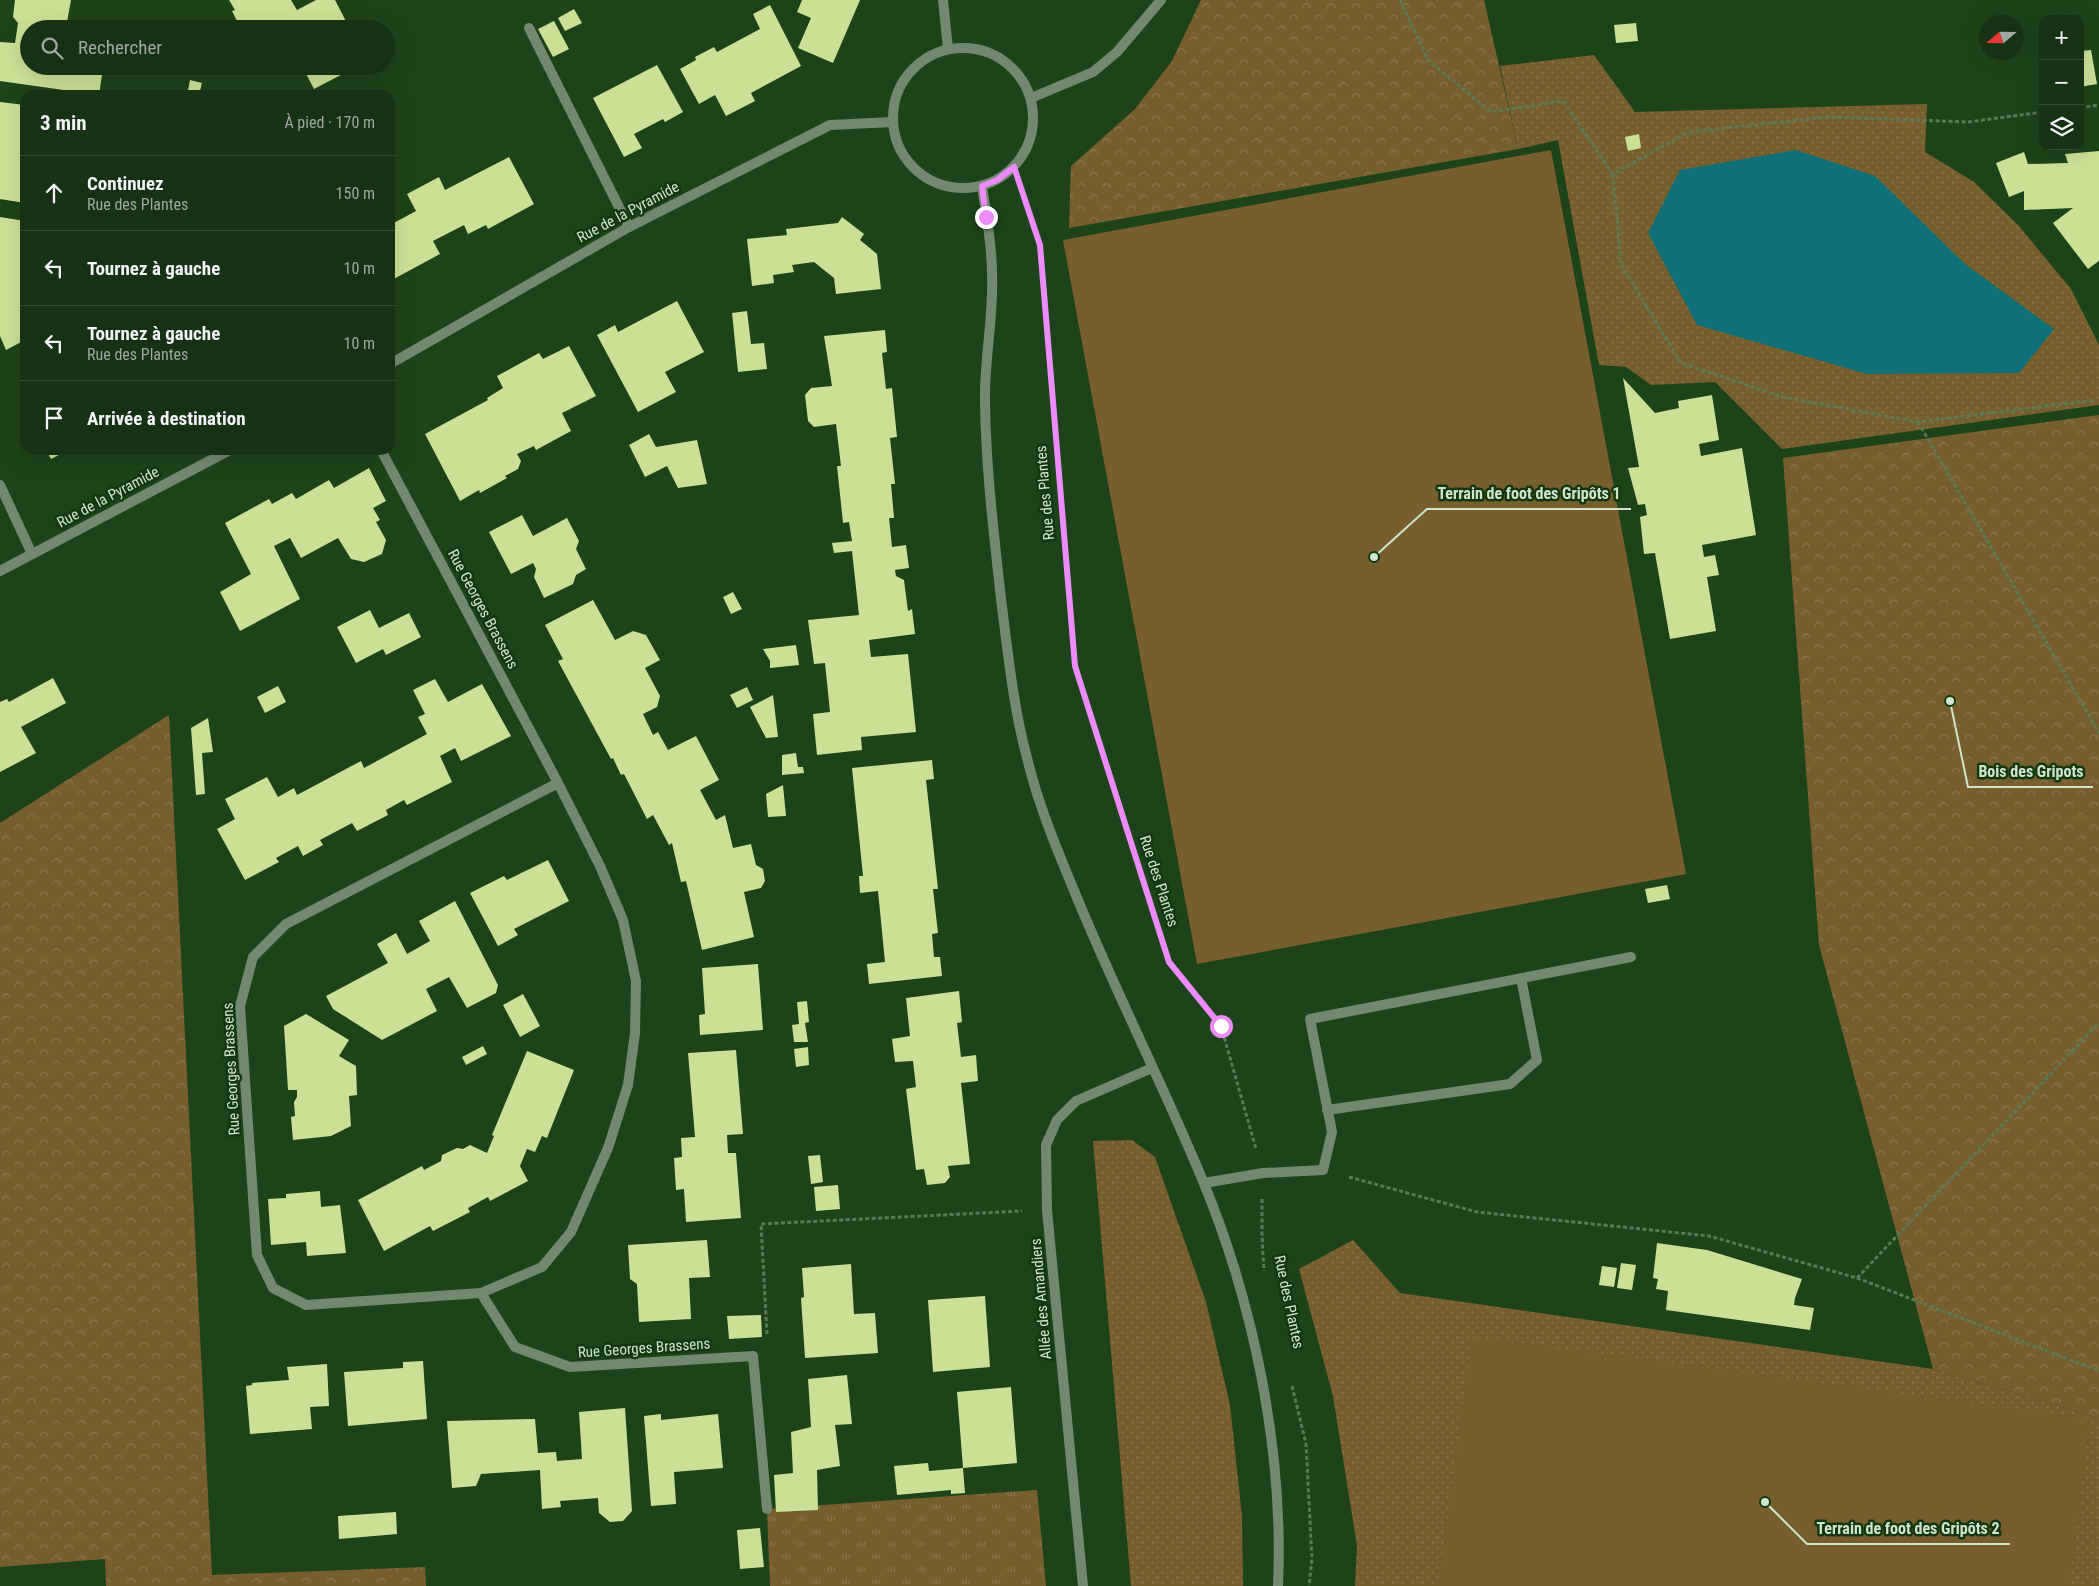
<!DOCTYPE html>
<html lang="fr">
<head>
<meta charset="utf-8">
<style>
  body { margin:0; font-family:"Roboto Condensed",sans-serif; background:#1f3a1d; color:#f1f3f6 }
  .controls { position:absolute; right:15px; top:15px; display:grid; overflow:hidden; border-radius:10px; box-shadow:0 5px 20px #0002 }
  .controls button { width:45px; height:45px; display:grid; place-items:center; padding:0; border:0; border-bottom:1px solid #354d34; background:#163214; color:#f1f3f6; font:25px sans-serif }
  .compass { position:absolute; left:1979px; top:15px; width:45px; height:45px; border-radius:50%; background:#163214; box-shadow:0 5px 20px #0002; rotate:250deg }
  .stop { position:absolute; width:15px; height:15px; margin:-11px; border:4px solid #ec8cfb; border-radius:50%; background:#fff }
  .stop.end { background:#ec8cfb; border-color:#fff; box-shadow:0 1px 5px #0008 }
  .list { margin:0; padding:0; list-style:none }
  h2 { display:flex; justify-content:space-between; align-items:center; height:65px; margin:0; padding:0 20px; font-size:21px }
  h2 small { font-size:16px; font-weight:400; color:#9eaaa0 }
  .list li { display:grid; grid-template-columns:32px 1fr auto; gap:15px; align-items:center; box-sizing:border-box; height:75px; padding:0 20px; border-top:1px solid #354d34 }
  .list b { display:block; font-size:19px; white-space:nowrap }
  .list p { margin:0; font-size:16px; white-space:nowrap; color:#9eaaa0 }
  .list em { font-size:16px; font-style:normal; color:#9eaaa0 }
  .icon { flex:none; width:28px; height:28px; fill:none; stroke:currentColor; stroke-width:2; stroke-linecap:round; stroke-linejoin:round }
  .map { position:relative; flex:none; width:2099px; height:1586px; overflow:hidden }
  .search { position:absolute; background:#163214; box-shadow:0 5px 20px #0002; left:20px; top:20px; width:375px; height:55px; display:flex; align-items:center; gap:12px; box-sizing:border-box; padding:0 18px; border-radius:28px; color:#9eaaa0; font-size:19px }
  .panel { position:absolute; background:#163214; box-shadow:0 5px 20px #0002; left:20px; top:90px; width:375px; height:365px; border-radius:15px }
  .map>svg:first-child { display:block }
  .grass { fill:url(#grass-dots) }
  .forest { fill:url(#forest-crowns) }
  .park { fill:url(#park-tufts) }
  .garden { fill:#775e2d }
  .water { fill:#107077 }
  .building { fill:#cae195 }
  .lines { fill:none; stroke-linecap:round; stroke-linejoin:round }
  .path { stroke:#5a7a56; stroke-width:3; stroke-dasharray:4 2.5; stroke-linecap:butt }
  .service { stroke:#72896f; stroke-width:10 }
  .minor { stroke:#72896f; stroke-width:10 }
  .tertiary { stroke:#72896f; stroke-width:10 }
  .route { stroke:#ec8cfb; stroke-width:6 }
  .labels { text-anchor:middle; stroke-width:5; stroke-linejoin:round; paint-order:stroke }
  .street-label { font-size:15px; fill:#cfe5cc; stroke:#13380f }
  .leader { fill:none; stroke:#cfe5cc; stroke-width:2 }
  .callout-dot { fill:#cfe5cc; stroke:#13380f; stroke-width:2 }
  .callout-label { font-size:16px; text-anchor:middle; font-weight:bold; fill:#cfe5cc; stroke:#13380f; stroke-width:5; stroke-linejoin:round; paint-order:stroke }
</style>
</head>
<body>
<div class="map">
<svg width="2099" height="1586" viewBox="0 0 2099 1586">
  <defs>
    <pattern id="grass-dots" width="8" height="8" patternUnits="userSpaceOnUse" patternTransform="scale(1.25)"><rect width="8" height="8" fill="#775e2d"/><path d="M2 2h.1M6 6h.1" fill="none" stroke="#89754a" stroke-width="1.8" stroke-linecap="round"/></pattern>
    <pattern id="forest-crowns" width="20" height="18" patternUnits="userSpaceOnUse" patternTransform="scale(1.25)"><rect width="20" height="18" fill="#775e2d"/><path d="M2 6a3 3 0 1 1 6 0M12 15a3 3 0 1 1 6 0" fill="none" stroke="#89754a"/></pattern>
    <pattern id="park-tufts" width="24" height="20" patternUnits="userSpaceOnUse" patternTransform="scale(1.25)"><rect width="24" height="20" fill="#775e2d"/><path d="M3 7l-1-3M5 7V3M7 7l1-3M15 17l-1-3M17 17v-4M19 17l1-3" fill="none" stroke="#89754a"/></pattern>
  </defs>
  <rect width="100%" height="100%" fill="#1e431a"/>
  <!-- grass -->
  <path class="grass" d="M1594 55 1635 112 1927 104 1925 152 1974 182 2018 225 2071 289 2099 345V405L1782 449 1715 382 1651 385 1626 367 1599 365 1558 140 1518 149 1500 66Z
    M1132 1140 1155 1157 1206 1302 1230 1405 1242 1516 1243 1586H1131L1093 1141Z
    M1353 1240 1400 1293 1933 1369 2099 1418V1586H1355L1357 1546 1333 1396 1299 1269Z"/>
  <!-- forest -->
  <path class="forest" d="M1201 0H1484L1518 149 1069 228 1071 166 1135 109 1172 61Z
    M2099 415V1418L1933 1369 1819 945 1783 458Z
    M169 715 212 1575 425 1567 426 1586H106L105 1559 0 1567V823Z"/>
  <!-- park -->
  <path class="park" d="M1037 1490 1046 1586H770L767 1509Z"/>
  <!-- garden -->
  <path class="garden" d="M1551 150 1686 874 1197 964 1063 240Z
    M1472 1337 2090 1418 2069 1586H1439Z"/>
  <!-- water -->
  <path class="water" d="M1796 150 1875 176 1965 264 2054 329 2019 373 1867 374 1697 325 1648 233 1680 170Z"/>
  <!-- building -->
  <path class="building" d="M15 0H71L67 22 73 23 78 29H29V66H77L76 72 102 75 99 95 0 81V42L15 43 18 23 13 17Z
    M229 0H291L297 10 316 0H335L350 29H281L278 22 265 29H241L232 11 235 10Z
    M802 0H860L833 63 798 48 811 18 797 12Z
    M770 5 801 66 751 93 755 101 726 116 715 95 699 104 680 69 696 60 695 57 714 47 717 52 760 29 753 14Z
    M574 9 582 23 565 31 558 18Z
    M554 21 569 49 553 57 538 29Z
    M1636 23 1638 41 1616 43 1614 25Z
    M2091 50 2097 84 2080 87V51Z
    M657 65 683 112 665 122 663 119 634 134 642 148 624 157 593 98Z
    M302 66H358L314 89Z
    M190 80 202 83 199 95H187Z
    M0 102 25 105V203L0 199Z
    M1639 134 1641 148 1628 151 1625 137Z
    M2099 151V261L2088 269 2053 223 2073 208 2024 210V191L2009 197 1996 163 2024 152 2028 164 2068 163 2065 154Z
    M509 157 534 204 488 229 486 225 468 234 464 225 433 241 440 254 390 281V225L416 211 407 194 439 177 445 190Z
    M0 217 25 221V340L6 350 0 336Z
    M842 217 864 234 860 240 877 254 881 289 836 294 834 278 814 262 792 265 794 272 773 275 774 283 752 286 747 239 787 235 786 229 838 223Z
    M677 301 704 352 665 372 676 392 638 412 597 335 615 325 618 332Z
    M747 311 751 344 764 343 767 369 738 372 732 313Z
    M885 330 887 352 882 353 886 389 892 388 897 437 890 438 895 484H891L894 518H889L892 547 906 545 909 568 895 570 896 576 904 580 908 611 912 609 915 634 869 640 871 657 908 654 916 732 861 737 862 750 817 755 813 714 830 712 825 663 814 664 808 620 859 615 852 551 834 553 832 543 852 541 849 522 843 523 837 466H841L836 424 814 427 808 421 805 395 811 388 832 386 824 336Z
    M569 346 596 396 562 413 571 431 536 450 534 446 517 454 521 461 518 469 505 476 507 478 480 493 479 490 460 501 425 434 488 400 487 398 503 388 497 376 539 353 543 359Z
    M1623 378 1655 413 1679 408 1678 401 1712 395 1719 440 1699 444 1701 456 1742 448 1756 535 1702 545 1704 557 1715 555 1719 575 1707 577 1716 631 1670 639 1655 553 1644 554 1640 517 1647 515 1645 504 1638 505 1628 468 1639 467Z
    M649 434 656 447 697 440 707 484 678 488 667 466 645 477 629 445Z
    M46 450H69L51 459Z
    M369 468 386 501 373 508 380 520 376 522 386 540 382 554 364 562 351 559 338 538 301 558 290 538 274 546 300 599 240 631 220 592 251 574 225 523 269 499 272 504 292 493 296 499 329 480 334 488Z
    M522 515 533 536 567 518 579 541 576 549 586 569 576 575 573 584 544 598 534 577 536 569 533 563 511 574 489 532Z
    M733 592 742 609 731 614 723 597Z
    M593 600 615 640 633 631 646 635 660 660 645 668 660 696 657 707 643 714 653 735 658 732 668 750 696 736 719 780 700 790 716 820 725 815 733 848 751 844 756 865 763 869 765 881 761 888 744 892 754 937 702 950 686 881 681 882 672 843 669 845 653 815 647 819 624 774 621 775 613 758 611 759 558 661 563 659 545 625Z
    M370 610 379 628 409 613 421 637 386 655 383 649 356 663 337 627Z
    M796 645 799 665 770 668V661L763 649Z
    M53 678 66 703 21 727 36 753 0 772V702L7 699 9 702Z
    M435 679 448 702 482 684 511 736 461 761 455 748 440 756 452 782 407 805 404 800 386 810 388 815 357 831 352 823 320 840 323 845 303 856 298 846 276 858 279 862 245 880 217 829 235 819 225 799 267 777 278 797 294 788 297 795 361 761 364 768 427 734 418 717 425 714 413 690Z
    M278 686 286 702 265 713 257 697Z
    M747 687 753 700 737 708 730 695Z
    M773 695 778 737 766 738 750 707Z
    M208 718 213 752 202 753 205 794 196 795 191 728Z
    M796 753 798 767H803L804 773 782 775V755Z
    M932 760 934 779 926 780 938 889H933L938 933 932 934 934 957H940L942 976 869 984 867 964 885 962 878 891 860 893 859 876H863L852 768Z
    M783 785 786 816 768 817 766 794Z
    M548 860 569 901 514 929 518 935 498 946 470 893 504 876 507 880Z
    M1667 885 1670 899 1648 903 1645 889Z
    M455 901 498 985 496 993 467 1008 449 977 426 989 437 1011 382 1040 333 1009 326 996 388 963 377 944 396 933 407 954 430 941 419 921Z
    M758 964 763 1030 700 1035 699 1015 705 1014 702 968Z
    M959 991 962 1022 957 1023 961 1057 976 1055 978 1081 961 1083 970 1164 948 1166 950 1177 945 1183 927 1185 924 1169 916 1170 906 1089 916 1087 913 1061 895 1062 892 1039 910 1036 906 998Z
    M523 994 540 1026 520 1037 503 1005Z
    M807 1001 809 1022 805 1023 808 1042H794L792 1025 799 1024 797 1002Z
    M306 1014 349 1040 339 1056 356 1066 357 1095 349 1096 351 1126 331 1136 293 1140 291 1117 295 1116 294 1102 297 1097V1090H288L284 1026Z
    M483 1046 487 1054 466 1065 462 1057Z
    M808 1047 809 1065 796 1067 794 1049Z
    M736 1050 743 1134 727 1135 728 1153H736L741 1218 686 1222 684 1189 676 1190 674 1158 682 1157 681 1138 695 1137 688 1053Z
    M527 1051 574 1070 547 1138 542 1136 535 1152 527 1149 520 1166 528 1181 490 1201 488 1197 468 1208 470 1212 433 1231 430 1226 384 1251 358 1200 422 1166 424 1170 441 1161 442 1155 457 1148 463 1149 470 1145 487 1153 494 1136 492 1135Z
    M820 1155 823 1182 811 1184 808 1156Z
    M838 1185 840 1209 816 1211 814 1187Z
    M320 1191 321 1207 340 1205 346 1253 307 1256 306 1242 271 1245 268 1199 286 1198V1194Z
    M707 1240 710 1277 689 1278 691 1319 639 1322 637 1284 630 1279 628 1245Z
    M1657 1243 1707 1250 1802 1279 1795 1298 1794 1305 1814 1308 1810 1330 1666 1310 1668 1291 1656 1289 1658 1279 1653 1278Z
    M1621 1263 1636 1265 1632 1290 1617 1288Z
    M851 1264 854 1314 875 1313 878 1353 805 1358 801 1298 804 1297 802 1268Z
    M1602 1266 1617 1268 1614 1287 1599 1285Z
    M985 1296 990 1367 933 1372 928 1300Z
    M761 1315 762 1337 729 1339 727 1316Z
    M423 1361 427 1419 348 1426 344 1372 403 1368V1362Z
    M327 1364 329 1406 310 1407 312 1429 250 1434 246 1386 252 1385V1383L289 1380 287 1367Z
    M847 1375 852 1424 835 1425 840 1466 817 1470 818 1510 776 1512 774 1475 793 1473 791 1432 811 1427 808 1379Z
    M1011 1387 1017 1463 963 1468 957 1392Z
    M625 1408 632 1511 623 1521 610 1522 599 1513 598 1498 560 1501 561 1507 542 1509 540 1470 481 1474 476 1486 452 1488 447 1421 535 1419 538 1453 556 1452 557 1461 582 1459 579 1412Z
    M661 1414V1420L718 1414 723 1468 674 1472 676 1504 651 1506 644 1416Z
    M928 1463 929 1471 963 1468 965 1493 951 1494V1490L897 1495 894 1466Z
    M396 1512 397 1534 339 1539 338 1516Z
    M760 1528 764 1567 740 1569 737 1530Z"/>
  <g class="lines">
    <!-- path -->
    <path class="path" d="M1400 0 1428 60 1491 112 1563 101 1613 174 1689 132 1828 117 1968 122 2043 112
      M2080 108 2099 105
      M1014 167 1040 245 1075 666 1169 962 1221 1026 1256 1149
      M1613 174 1621 264 1681 363 1783 397 1918 422 2096 400
      M1918 422 2099 733
      M1349 1177 1477 1212 1709 1236 1857 1278 2099 1023
      M1262 1199V1236L1264 1271
      M1857 1278 2099 1371
      M767 1334 761 1224 1022 1211
      M1292 1386 1306 1444 1312 1559 1309 1586"/>
    <!-- service -->
    <path class="service" d="M529 28 629 227
      M1327 1110 1510 1084 1537 1060 1521 978
      M1204 1183 1263 1173 1323 1170 1332 1132 1310 1019 1631 957
      M753 1356 767 1509"/>
    <!-- minor -->
    <path class="minor" d="M1031 98 1093 72 1117 52 1161 0
      M390 364 629 227 830 125 893 122
      M381 450 558 783 600 866 623 920 636 981 635 1033 628 1085 608 1148 571 1232 542 1267 481 1293 306 1305 273 1288 257 1255 240 1006 253 957 286 924 558 783
      M0 485 32 554
      M0 571 230 450
      M481 1293 515 1347 570 1367 753 1356
      M1083 1586 1047 1210 1046 1145 1057 1120 1076 1101 1152 1068"/>
    <!-- tertiary -->
    <path class="tertiary" d="M943 0 948 49
      M893 118a70 70 0 1 1 140 0a70 70 0 1 1-140 0Z
      M982 186C986 214 992 244 992 273 994 316 984 360 985 403 986 469 994 535 1001 599 1008 652 1013 706 1027 758 1038 803 1055 845 1073 888 1113 987 1162 1082 1203 1181 1254 1305 1284 1451 1278 1586"/>
  </g>
  <g class="lines">
    <!-- route -->
    <path class="route" d="M986 217 982 186 997 180 1014 167 1040 245 1075 666 1169 962 1221 1026"/>
  </g>
  <g class="labels">
    <!-- street labels -->
    <g class="street-label">
      <text transform="translate(628 212) rotate(-28)" y="5">Rue de la Pyramide</text>
      <text transform="translate(1045 493) rotate(-95)" y="5">Rue des Plantes</text>
      <text transform="translate(108 497) rotate(-28)" y="5">Rue de la Pyramide</text>
      <text transform="translate(483 609) rotate(62)" y="5">Rue Georges Brassens</text>
      <text transform="translate(1159 881) rotate(72)" y="5">Rue des Plantes</text>
      <text transform="translate(231 1069) rotate(-93)" y="5">Rue Georges Brassens</text>
      <text transform="translate(1041 1299) rotate(-95)" y="5">Allée des Amandiers</text>
      <text transform="translate(1289 1302) rotate(78)" y="5">Rue des Plantes</text>
      <text transform="translate(644 1348) rotate(-4)" y="5">Rue Georges Brassens</text>
    </g>
  </g>
  <!-- callouts -->
  <path class="leader" d="M1374 557L1427 509H1631M1950 701L1968 787H2093M1765 1502L1807 1544H2010"/>
  <g class="callout-dot">
    <circle cx="1374" cy="557" r="5"/>
    <circle cx="1950" cy="701" r="5"/>
    <circle cx="1765" cy="1502" r="5"/>
  </g>
  <g class="callout-label">
    <text x="1529" y="499">Terrain de foot des Gripôts 1</text>
    <text x="2031" y="777">Bois des Gripots</text>
    <text x="1908" y="1534">Terrain de foot des Gripôts 2</text>
  </g>
</svg>
<div class="controls">
<button>+</button>
<button>−</button>
<button><svg class="icon" aria-label="layers" viewBox="0 0 24 24"><path d="M12 4l9 5-9 5-9-5zM3 14l9 5 9-5"/></svg></button>
</div>
<svg class="compass" viewBox="-18 -18 36 36"><path d="M0-13l5 13h-10z" fill="#e53935"/><path d="M0 13l5-13h-10z" fill="#9eaaa0"/></svg>
<div class="stop" style="left:1221px;top:1026px"></div>
<div class="stop end" style="left:986px;top:217px"></div>
<div class="search"><svg class="icon" aria-label="search" viewBox="0 0 24 24"><circle cx="10" cy="10" r="6"/><path d="M15 15l6 6"/></svg>Rechercher</div>
<section class="panel">
<h2>3 min<small>À pied · 170 m</small></h2>
<ul class="list">
<li><svg class="icon" aria-label="ahead" viewBox="0 0 24 24"><path d="M12 20V5M6 11l6-6 6 6"/></svg><div><b>Continuez</b><p>Rue des Plantes</p></div><em>150 m</em></li>
<li><svg class="icon" aria-label="left" viewBox="0 0 24 24"><path d="M17 20v-9H6M10 6l-5 5 5 5"/></svg><div><b>Tournez à gauche</b></div><em>10 m</em></li>
<li><svg class="icon" aria-label="left" viewBox="0 0 24 24"><path d="M17 20v-9H6M10 6l-5 5 5 5"/></svg><div><b>Tournez à gauche</b><p>Rue des Plantes</p></div><em>10 m</em></li>
<li><svg class="icon" aria-label="arrive" viewBox="0 0 24 24"><path d="M6 21V4h12l-3 4 3 4H6"/></svg><div><b>Arrivée à destination</b></div></li>
</ul>
</section>
</div>
</body>
</html>
